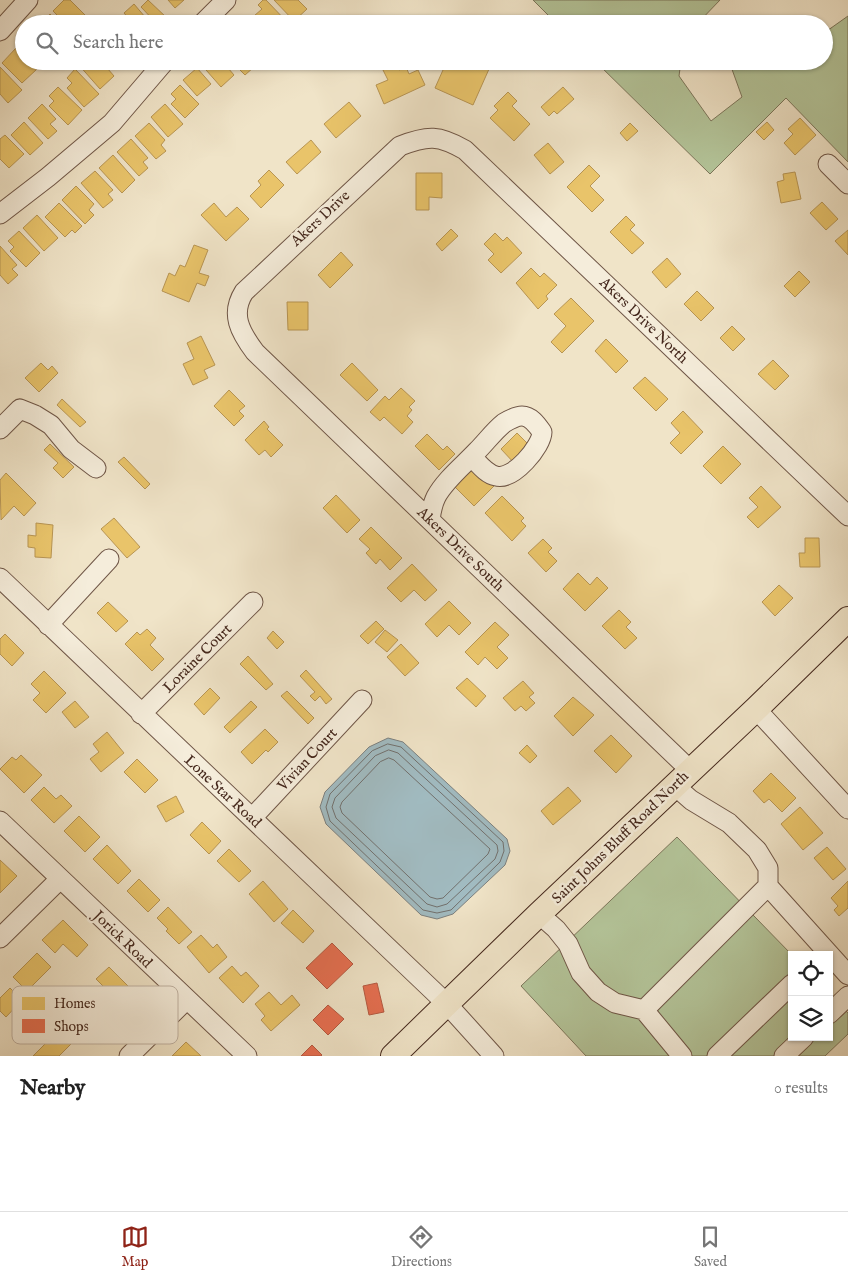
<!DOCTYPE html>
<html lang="en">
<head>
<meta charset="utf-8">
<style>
  body { margin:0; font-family:"IM FELL English",serif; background:#f2f2f2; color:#222 }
  .controls { position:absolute; right:15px; bottom:15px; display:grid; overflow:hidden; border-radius:0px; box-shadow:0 1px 4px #0004 }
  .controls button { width:45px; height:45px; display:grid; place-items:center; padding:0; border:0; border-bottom:1px solid #e0e0e0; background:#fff; color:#222; font:25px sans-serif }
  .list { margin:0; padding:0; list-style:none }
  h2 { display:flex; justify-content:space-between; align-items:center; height:65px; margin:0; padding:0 20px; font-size:21px }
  h2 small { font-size:16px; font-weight:400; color:#767676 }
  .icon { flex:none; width:28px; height:28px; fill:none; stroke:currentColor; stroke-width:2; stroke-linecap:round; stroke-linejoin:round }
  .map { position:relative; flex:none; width:848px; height:1056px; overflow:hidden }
  .search { position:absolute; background:#fff; box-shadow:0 1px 4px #0004; left:15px; right:15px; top:15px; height:55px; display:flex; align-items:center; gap:12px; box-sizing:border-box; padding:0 18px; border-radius:28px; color:#767676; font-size:19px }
  .sheet { height:155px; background:#fff }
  nav { display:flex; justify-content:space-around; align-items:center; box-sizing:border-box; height:70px; border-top:1px solid #e0e0e0; background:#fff; font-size:14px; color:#767676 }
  nav a { display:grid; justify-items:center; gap:2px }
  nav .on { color:#8f2418 }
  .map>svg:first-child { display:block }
  .green { fill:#b4c59a; stroke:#7c765b }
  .water { fill:#a1bbc1; stroke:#7c807f }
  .homes { fill:#e9c46a; stroke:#b89553 }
  .shops { fill:#e76f51; stroke:#b65941 }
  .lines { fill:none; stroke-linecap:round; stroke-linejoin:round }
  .shore { stroke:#72716e; stroke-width:1 }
  .minor-casing { stroke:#6f5647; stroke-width:21 }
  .major-casing { stroke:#44271c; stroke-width:26 }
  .minor { stroke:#f5eddb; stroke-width:19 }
  .major { stroke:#f0e4c8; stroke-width:24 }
  .labels { text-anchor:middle; stroke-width:5; stroke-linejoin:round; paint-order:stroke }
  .street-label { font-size:15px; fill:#44271c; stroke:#f5eddb }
  .key { fill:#f5eddb; stroke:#c0b2a2; stroke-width:1 }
  .key-label { font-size:14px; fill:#44271c }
</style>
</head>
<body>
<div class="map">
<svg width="848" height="1056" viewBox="0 0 848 1056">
  <rect width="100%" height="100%" fill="#f0e4c8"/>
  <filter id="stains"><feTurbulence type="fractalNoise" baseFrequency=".004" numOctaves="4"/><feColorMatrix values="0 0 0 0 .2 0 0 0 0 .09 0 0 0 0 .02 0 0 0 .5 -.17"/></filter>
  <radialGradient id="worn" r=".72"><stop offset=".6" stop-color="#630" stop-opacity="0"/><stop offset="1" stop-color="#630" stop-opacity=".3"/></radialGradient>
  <!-- green -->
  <path class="green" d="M533 0H720L697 24H557Z
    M848 16V162L786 98 710 174 595 61H681L679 76 711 121 742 97 729 61H824V33Z
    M677 837 792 955V1037H829V994L848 1013V1034L825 1056H586L521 986Z"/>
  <!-- water -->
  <path class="water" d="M388 738 403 742 507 839 510 851 505 865 453 914 437 919 421 915 326 824 320 807 325 792 369 747Z"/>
  <!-- homes -->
  <path class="homes" d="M64 0H70L87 17 80 24H66L53 11Z
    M148 0 167 18 161 24H157L141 7Z
    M168 0H184L175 8Z
    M263 0H266L289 24H262L254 16 262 9 258 5Z
    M274 0H298L307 9 294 21Z
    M134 4 151 24H126L130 20 124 13Z
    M50 14 60 24H40Z
    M16 48 24 56V61H29L37 69 22 83 2 63Z
    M80 61H101L114 76 100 89 78 64Z
    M108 61H126L117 70Z
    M200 61H222L234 75 221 87 199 62Z
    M231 61H252L250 63 254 67 245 75Z
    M447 61H471L489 69 473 105 435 88Z
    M396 64 399 70 406 67 409 74 418 70 425 85 384 104 376 85 388 80 383 70Z
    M0 67 22 90 8 103 0 94Z
    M197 68 211 84 197 96 183 80Z
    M75 69 99 94 84 107 67 88 72 83 67 78Z
    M180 85 199 104 185 118 171 104 176 99 171 94Z
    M58 87 82 110 68 125 49 106 54 101 49 96Z
    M563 87 574 99 557 114 554 111 549 116 541 107Z
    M508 92 517 101 512 106 530 124 514 141 490 118 498 110 494 106Z
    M349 102 361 116 336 138 324 124Z
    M42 104 56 119 50 124 57 131 48 139 28 118Z
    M165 104 183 124 168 137 151 117Z
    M800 118 816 135 795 155 784 143 793 134 788 129Z
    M24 122 43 143 30 155 11 135Z
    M767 122 774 130 764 140 756 132Z
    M149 123 165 140 161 145 166 151 156 159 135 136Z
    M630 123 638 131 627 141 620 133Z
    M5 135 24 154 9 168 0 159V139Z
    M131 139 148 158 143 162 148 168 139 176 117 152Z
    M311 140 321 152 297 174 286 162Z
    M548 143 564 162 550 174 534 155Z
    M113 155 135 180 122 193 99 168Z
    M589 165 600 176 590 186 604 200 592 212 567 187Z
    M269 170 284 185 261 208 250 196 261 185 258 181Z
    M95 171 113 190 108 194 113 200 103 208 81 183Z
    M795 172 801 199 781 203 777 182 784 180 783 174Z
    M416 173H442V198L429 197V210H416Z
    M76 186 94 204 89 210 94 215 85 224 62 200Z
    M822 202 838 219 826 230 810 213Z
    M59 203 82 226 75 233 72 230 65 237 45 217Z
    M214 203 226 217 237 207 249 219 226 241 201 215Z
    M37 215 58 238 44 251 23 228Z
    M626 216 635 225 630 230 644 243 632 254 610 232Z
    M451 229 458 236 442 251 436 244Z
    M848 230V255L835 241Z
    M19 231 40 253 26 267 10 251 14 247 8 241Z
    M495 233 503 241 507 237 522 253 501 273 488 260 494 254 484 244Z
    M194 245 208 250 199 273 209 276 205 286 197 283 189 302 162 291 169 273 175 276 180 265 185 267Z
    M0 246 17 265 12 269 18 275 8 284 0 275Z
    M341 252 353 265 330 288 318 275Z
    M667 258 681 274 666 288 652 272Z
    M531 268 540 277 544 273 557 285 546 296 548 299 538 309 516 283Z
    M799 271 810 282 795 297 784 286Z
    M697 291 714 308 701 321 684 304Z
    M571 298 594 321 562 353 551 342 566 326 554 314Z
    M287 302H308V330H288Z
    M732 326 745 339 733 351 720 338Z
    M201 336 215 365 204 370 208 378 193 385 183 364 194 359 187 343Z
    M606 339 628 361 616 373 595 351Z
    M773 360 789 376 775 390 758 374Z
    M41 363 48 370 52 366 58 373 39 392 25 378Z
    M352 363 378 390 367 401 340 375Z
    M645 377 668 399 656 411 633 388Z
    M401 388 415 401 409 407 412 410 407 416 413 422 402 434 384 417 380 421 370 412 385 396 389 400Z
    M229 390 245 406 239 411 244 416 234 426 214 406Z
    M62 399 86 422 80 427 57 405Z
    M683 411 703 432 681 454 670 443 680 433 671 423Z
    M264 421 269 427 267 429 283 445 271 457 265 450 259 455 245 440Z
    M517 433 531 447 515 464 501 449Z
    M427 434 443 450 447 446 455 454 439 470 415 446Z
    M50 444 74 467 63 478 53 468 58 463 44 450Z
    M723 446 741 464 721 484 703 466Z
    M124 457 150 484 145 489 118 462Z
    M473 465 494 486 474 506 453 485Z
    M6 473 36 503 24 516 14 506 1 520 0 480Z
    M761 486 781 507 758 528 747 517 758 507 749 498Z
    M336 495 360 520 347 533 323 508Z
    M502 496 524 518 521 521 526 526 512 541 485 513Z
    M114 518 140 547 127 558 101 529Z
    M36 523 53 525 51 558 35 557V548L28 547V535L36 536Z
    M371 527 402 558 390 570 380 559 376 564 366 553 370 549 359 539Z
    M805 538H819L820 567H800L799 553H805Z
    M543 539 552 548 548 552 557 561 546 572 528 553Z
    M412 564 437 590 425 601 414 590 401 602 387 588Z
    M578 573 590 585 597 577 608 588 585 611 563 589Z
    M779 585 793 598 775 616 762 602Z
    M449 601 471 623 459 635 449 625 437 637 425 624Z
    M108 602 128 621 116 632 97 613Z
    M619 610 631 622 626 627 637 638 625 649 602 626Z
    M376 621 384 629 368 644 360 636Z
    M495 622 509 635 497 647 508 658 497 669 485 657 478 665 465 652Z
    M147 629 156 638 150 645 164 659 152 671 125 644 137 632 140 635Z
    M385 630 398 640 387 652 375 642Z
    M273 631 284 642 277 649 267 638Z
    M5 634 24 653 12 666 0 654V639Z
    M401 644 419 663 405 676 387 657Z
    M248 656 273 684 266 690 240 664Z
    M306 670 332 699 326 704 320 696 315 701 310 696 315 692 300 676Z
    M44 671 66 693 46 713 33 700 40 693 31 684Z
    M467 678 486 696 476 707 456 688Z
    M523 681 534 693 529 697 535 703 526 711 521 706 515 711 503 698Z
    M210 688 220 698 204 715 194 704Z
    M287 691 314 718 308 724 281 696Z
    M573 697 594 715 573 736 554 716Z
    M75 701 89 717 75 728 62 712Z
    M251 701 257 707 230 733 224 727Z
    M265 729 278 742 268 752 266 750 252 764 241 752Z
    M107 732 124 753 101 772 90 759 99 752 93 744Z
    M611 735 632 756 616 773 594 751Z
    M527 745 537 756 530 763 519 753Z
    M21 755 42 775 24 793 0 769 12 757 16 760Z
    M137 759 158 780 145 793 124 772Z
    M771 773 796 798 782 812 769 799 764 803 753 791Z
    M44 787 56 799 61 795 72 806 54 823 31 800Z
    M568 787 581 801 553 825 541 811Z
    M176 796 184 812 166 822 157 806Z
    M800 807 823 833 803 850 781 824Z
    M79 816 100 837 85 852 64 831Z
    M202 822 221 841 209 854 190 835Z
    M107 845 131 871 118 884 93 859Z
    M827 847 846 869 833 880 814 858Z
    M229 849 251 871 239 882 217 861Z
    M0 860 17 876 0 893Z
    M139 879 160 900 148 912 127 891Z
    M263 881 288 909 274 922 249 894Z
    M848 881V908L839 916 834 910 838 906 831 898Z
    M168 907 192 932 179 944 166 931 168 929 157 918Z
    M293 910 314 931 303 943 281 923Z
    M63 920 88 945 77 957 63 944 55 953 42 940Z
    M201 935 213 948 217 944 227 957 209 973 187 947Z
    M37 953 51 967 27 991 13 977Z
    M232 966 241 976 246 972 259 986 243 1003 219 978Z
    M109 967 129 987 112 1004 106 997 110 993 96 979Z
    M10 988 22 1000 6 1017 0 1011V998Z
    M269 992 281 1005 292 995 300 1005 271 1031 261 1020 265 1016 255 1004Z
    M58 1031 71 1044 59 1056H33Z
    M186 1042 201 1056H172Z"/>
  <!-- shops -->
  <path class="shops" d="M332 943 353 964 327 989 306 968Z
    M377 983 384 1012 369 1015 363 986Z
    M328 1005 344 1019 328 1035 313 1020Z
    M312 1045 322 1055 321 1056H301Z"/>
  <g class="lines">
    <!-- shore -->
    <path class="shore" d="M388 744 401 747 503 842 504 851 500 862 451 910 437 913 423 910 330 821 326 807 330 794 372 751Z
      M389 750 398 753 497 845 498 851 495 859 447 904 437 907 427 904 336 818 332 807 335 798 375 756Z
      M389 758 394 760 490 849 488 854 443 898 437 899 430 897 342 813 340 807 342 802 380 762Z"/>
    <!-- minor casing -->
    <g class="minor-casing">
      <path id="minor" d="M202 24 226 0
        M0 31 28 0
        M828 164 848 184
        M0 214 48 177 112 123 165 61
        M0 429 20 409 35 415 51 425 71 449 96 468
        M430 520C431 512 432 505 436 497 445 480 464 465 477 451 486 442 494 431 504 423 509 420 516 416 522 416 531 416 537 425 542 432 542 446 513 481 496 476 486 474 479 464 472 457
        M0 578 447 1004 494 1056
        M48 625 109 559
        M756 709 848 809
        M141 714 253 602
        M690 770 255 352C240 332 230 314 244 292L400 146C428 135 439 135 465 150L848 516
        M252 818 362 700
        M0 821 247 1056
        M768 886 848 975
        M539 914 556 929 568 944 581 973 598 992 615 1003 644 1010 682 1056
        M0 938 60 879
        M644 1010 768 886V868L757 850 729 823 691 800 674 785
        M829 1014 848 996
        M129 1056 187 999
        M717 1056 792 984
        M784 1056 804 1037"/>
    </g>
    <!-- major casing -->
    <g class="major-casing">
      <path id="major" d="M393 1056 539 914 756 709 848 619"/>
    </g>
    <!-- minor -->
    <use href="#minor" class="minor"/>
    <!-- major -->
    <use href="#major" class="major"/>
  </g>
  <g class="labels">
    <!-- street labels -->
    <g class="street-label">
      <text transform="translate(320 218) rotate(-43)" y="5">Akers Drive</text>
      <text transform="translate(644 320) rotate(44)" y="5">Akers Drive North</text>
      <text transform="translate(461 549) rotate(44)" y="5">Akers Drive South</text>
      <text transform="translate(197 658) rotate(-45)" y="5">Loraine Court</text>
      <text transform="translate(307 759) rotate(-47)" y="5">Vivian Court</text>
      <text transform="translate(223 791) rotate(43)" y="5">Lone Star Road</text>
      <text transform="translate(620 837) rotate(-44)" y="5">Saint Johns Bluff Road North</text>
      <text transform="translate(123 939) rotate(44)" y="5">Jorick Road</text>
    </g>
  </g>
  <!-- legend -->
  <rect x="12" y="986" width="166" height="58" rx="8" class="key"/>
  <rect x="22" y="997" width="23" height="13" fill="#e9c46a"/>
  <rect x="22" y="1019" width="23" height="14" fill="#e76f51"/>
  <g class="key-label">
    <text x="54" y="1008">Homes</text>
    <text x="54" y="1031">Shops</text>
  </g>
  <rect width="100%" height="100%" filter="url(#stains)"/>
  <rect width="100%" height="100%" fill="url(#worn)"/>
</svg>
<div class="controls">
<button><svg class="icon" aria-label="locate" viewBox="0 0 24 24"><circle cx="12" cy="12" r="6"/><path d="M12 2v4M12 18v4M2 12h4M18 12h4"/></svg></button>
<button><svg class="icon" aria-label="layers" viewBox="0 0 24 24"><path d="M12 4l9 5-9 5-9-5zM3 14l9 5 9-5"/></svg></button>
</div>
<div class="search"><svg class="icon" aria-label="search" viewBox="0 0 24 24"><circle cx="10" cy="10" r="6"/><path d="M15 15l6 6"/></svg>Search here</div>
</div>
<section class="sheet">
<h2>Nearby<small>0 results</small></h2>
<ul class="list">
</ul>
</section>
<nav>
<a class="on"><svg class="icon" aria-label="map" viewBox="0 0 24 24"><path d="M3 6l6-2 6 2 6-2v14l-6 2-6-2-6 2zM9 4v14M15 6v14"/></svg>Map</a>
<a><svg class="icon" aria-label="directions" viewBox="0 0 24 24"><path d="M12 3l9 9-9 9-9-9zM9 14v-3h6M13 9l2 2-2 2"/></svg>Directions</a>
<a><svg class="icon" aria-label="saved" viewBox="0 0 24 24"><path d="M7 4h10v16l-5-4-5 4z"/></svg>Saved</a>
</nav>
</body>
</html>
